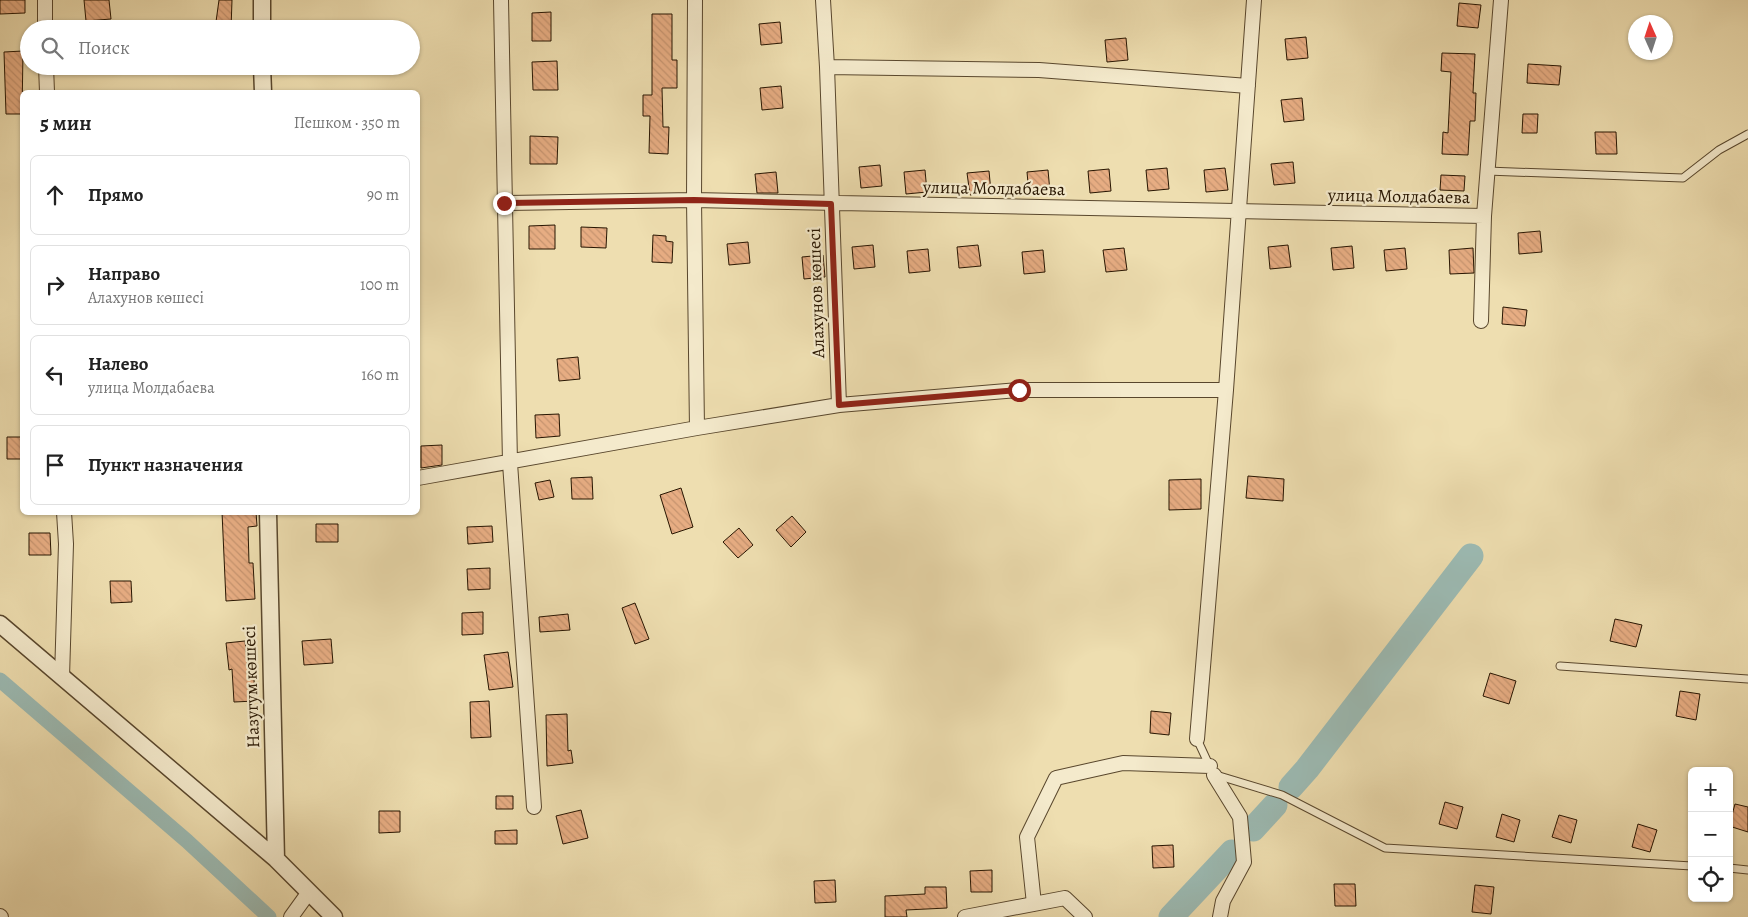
<!DOCTYPE html>
<html lang="ru">
<head>
<meta charset="utf-8">
<style>
  body { margin:0; font-family:Alegreya,serif; background:#f6f6f6; color:#222 }
  .controls { position:absolute; right:15px; bottom:15px; display:grid; overflow:hidden; border-radius:8px; box-shadow:0 1px 4px #0004 }
  .controls button { width:45px; height:45px; display:grid; place-items:center; padding:0; border:0; border-bottom:1px solid #e0e0e0; background:#fff; color:#222; font:25px sans-serif }
  .compass { position:absolute; left:1628px; top:15px; width:45px; height:45px; border-radius:50%; background:#fff; box-shadow:0 1px 4px #0004; rotate:357deg }
  .stop { position:absolute; width:15px; height:15px; margin:-11px; border:4px solid #8f2418; border-radius:50%; background:#fff }
  .stop.end { background:#8f2418; border-color:#fff; box-shadow:0 1px 5px #0008 }
  .list { margin:0; padding:0; list-style:none }
  h2 { display:flex; justify-content:space-between; align-items:center; height:65px; margin:0; padding:0 20px; font-size:21px }
  h2 small { font-size:16px; font-weight:400; color:#767676 }
  .list li { display:grid; grid-template-columns:32px 1fr auto; gap:15px; align-items:center; box-sizing:border-box; height:80px; margin:0 10px 10px; padding:0 10px; border:1px solid #e0e0e0; border-radius:8px }
  .list b { display:block; font-size:19px; white-space:nowrap }
  .list p { margin:0; font-size:16px; white-space:nowrap; color:#767676 }
  .list em { font-size:16px; font-style:normal; color:#767676 }
  .icon { flex:none; width:28px; height:28px; fill:none; stroke:currentColor; stroke-width:2; stroke-linecap:round; stroke-linejoin:round }
  .map { position:relative; flex:none; width:1748px; height:917px; overflow:hidden }
  .search { position:absolute; background:#fff; box-shadow:0 1px 4px #0004; left:20px; top:20px; width:400px; height:55px; display:flex; align-items:center; gap:12px; box-sizing:border-box; padding:0 18px; border-radius:28px; color:#767676; font-size:19px }
  .panel { position:absolute; background:#fff; box-shadow:0 1px 4px #0004; left:20px; top:90px; width:400px; height:425px; border-radius:8px }
  .map>svg:first-child { display:block }
  .lines { fill:none; stroke-linecap:round; stroke-linejoin:round }
  .canal { stroke:#9cbbb4; stroke-width:15 }
  .river { stroke:#9cbbb4; stroke-width:25 }
  .building { fill:url(#building-back-hatch); stroke:#271501 }
  .service-casing { stroke:#59472d; stroke-width:9 }
  .minor-casing { stroke:#59472d; stroke-width:16 }
  .tertiary-casing { stroke:#59472d; stroke-width:19 }
  .service { stroke:#f4eacc; stroke-width:7 }
  .minor { stroke:#f4eacc; stroke-width:14 }
  .tertiary { stroke:#f4eacc; stroke-width:16 }
  .route { stroke:#8f2418; stroke-width:6 }
  .labels { text-anchor:middle; stroke-width:4.5; stroke-linejoin:round; paint-order:stroke }
  .street-label { font-size:18px; fill:#271501; stroke:#f4eacc }
</style>
</head>
<body>
<div class="map">
<svg width="1748" height="917" viewBox="0 0 1748 917">
  <defs>
    <pattern id="building-back-hatch" width="6" height="6" patternUnits="userSpaceOnUse" patternTransform="scale(1.25)"><rect width="6" height="6" fill="#e7ad83"/><path d="M-1 5l2 2M0 0l6 6M5-1l2 2" fill="none" stroke="#c6946f"/></pattern>
  </defs>
  <rect width="100%" height="100%" fill="#eedeb0"/>
  <filter id="stains"><feTurbulence type="fractalNoise" baseFrequency=".004" numOctaves="4"/><feColorMatrix values="0 0 0 0 .2 0 0 0 0 .09 0 0 0 0 .02 0 0 0 .5 -.17"/></filter>
  <radialGradient id="worn" r=".72"><stop offset=".6" stop-color="#630" stop-opacity="0"/><stop offset="1" stop-color="#630" stop-opacity=".3"/></radialGradient>
  <g class="lines">
    <!-- canal -->
    <path class="canal" d="M0 680 187 841 269 917"/>
    <!-- river -->
    <path class="river" d="M1291 787 1307 769 1471 556
      M1253 829 1275 805
      M1171 917 1232 852"/>
  </g>
  <!-- building -->
  <path class="building" d="M0 0H25V13L0 14Z
    M84 0H109L111 19 86 21Z
    M219 0H232L231 29H215Z
    M1459 3 1481 5 1478 28 1457 26Z
    M551 12V41H532V13Z
    M652 14H672V60H677V88H662L663 127H669L668 154 649 153 650 116H643V95H652Z
    M780 22 782 43 761 45 759 24Z
    M1306 37 1308 58 1287 60 1285 39Z
    M1126 38 1128 60 1107 62 1105 40Z
    M23 51 22 114H6L4 52Z
    M1442 53 1475 54 1473 93H1476L1475 121H1470L1468 155 1442 154 1443 132 1448 133 1451 72 1441 71Z
    M557 61 558 90H533L532 62Z
    M1528 64 1561 66 1559 85 1527 83Z
    M781 86 783 108 762 110 760 88Z
    M1302 98 1304 120 1284 122 1281 100Z
    M1523 114H1538L1537 133H1522Z
    M1595 132H1616L1617 154H1596Z
    M530 136 558 137 557 164H530Z
    M1293 162 1295 183 1274 185 1271 164Z
    M880 165 882 186 861 188 859 167Z
    M1167 168 1169 189 1148 191 1146 170Z
    M1225 168 1228 190 1206 192 1204 170Z
    M1109 169 1111 191 1090 193 1088 171Z
    M925 170 927 192 906 194 904 172Z
    M1048 170 1050 192 1029 194 1027 172Z
    M989 171 991 192 970 195 967 173Z
    M776 172 778 193H757L755 174Z
    M1441 175 1465 176 1464 191 1440 190Z
    M555 225V249H529V226Z
    M581 227 607 228 606 248 581 247Z
    M1540 231 1542 252 1519 254 1518 233Z
    M653 235 666 236V241L673 242 672 263 652 262Z
    M748 242 750 263 729 265 727 244Z
    M873 245 875 267 854 269 852 247Z
    M978 245 981 266 959 268 957 247Z
    M1288 245 1291 267 1270 269 1268 247Z
    M1352 246 1354 268 1333 270 1331 248Z
    M1124 248 1127 270 1106 272 1103 250Z
    M1405 248 1407 269 1386 271 1384 250Z
    M1473 248 1474 273 1450 274 1449 250Z
    M928 249 930 271 909 273 907 251Z
    M1043 250 1045 272 1024 274 1022 252Z
    M823 255 825 277 804 279 802 257Z
    M1503 307 1527 310 1525 326 1502 324Z
    M578 357 580 379 559 381 557 359Z
    M559 414 560 436 536 438 535 415Z
    M7 437H22V459H7Z
    M442 445V465L421 468V446Z
    M1248 476 1284 479 1283 501 1246 498Z
    M592 477 593 499H572L571 478Z
    M1201 479V509L1169 510V480Z
    M550 480 554 497 539 500 535 483Z
    M681 488 693 527 672 534 660 495Z
    M222 512H256L257 526 248 527 249 563H253L255 599 226 601Z
    M792 516 806 532 791 547 776 530Z
    M316 524H338V542H316Z
    M492 526 493 542 468 544 467 527Z
    M739 528 753 545 738 558 723 542Z
    M29 533H50L51 555H29Z
    M490 568V589L468 590 467 569Z
    M110 581H131L132 602 111 603Z
    M635 603 649 639 635 644 622 608Z
    M483 612V634L462 635V613Z
    M568 614 570 630 540 632 539 617Z
    M1615 619 1642 625 1636 647 1610 641Z
    M331 639 333 663 304 665 302 641Z
    M245 641 249 679 254 678 255 701 234 702 232 669 229 670 226 643Z
    M508 652 513 687 489 690 484 655Z
    M1490 673 1516 681 1509 704 1483 696Z
    M1680 691 1700 694 1696 720 1676 716Z
    M489 701 491 737 471 738 470 702Z
    M1151 711 1171 713 1169 735 1150 733Z
    M567 714 568 751 571 750 573 763 547 766 546 715Z
    M496 796H513V809H496Z
    M1445 802 1463 807 1457 829 1439 824Z
    M1735 804 1748 807V832L1729 826Z
    M581 810 588 838 563 844 556 816Z
    M379 811H400V832L379 833Z
    M1502 814 1520 820 1514 842 1496 837Z
    M1559 815 1577 820 1571 843 1552 837Z
    M1638 824 1657 830 1650 852 1632 847Z
    M517 830V844H495V831Z
    M1173 845 1174 867 1153 868 1152 846Z
    M992 870V892H971L970 871Z
    M835 880 836 902 815 903 814 881Z
    M1334 884H1355L1356 906H1335Z
    M1475 885 1494 887 1491 914 1472 912Z
    M925 887H946L947 908 906 910 907 917H885V896L925 894Z"/>
  <g class="lines">
    <!-- service casing -->
    <g class="service-casing">
      <path id="service" d="M1487 171 1683 178 1719 150 1748 134
        M1560 666 1748 679
        M1197 739 1210 767
        M1216 775 1282 795 1385 848 1692 866
        M1729 868 1748 870"/>
    </g>
    <!-- minor casing -->
    <g class="minor-casing">
      <path id="minor" d="M45 0V29
        M501 0 510 463 534 807
        M695 0 694 200 697 428
        M823 0 827 67 839 405
        M46 66 47 92
        M827 67 1039 70 1248 86
        M504 203 694 200 1484 216
        M1481 321 1484 216 1501 0
        M418 478 697 428 839 405 1019 390H1226
        M62 677 66 544 64 512
        M1197 739 1226 390 1254 0
        M1214 775 1240 817 1244 862 1223 901 1220 917
        M1034 904 1027 837 1056 778 1123 763 1210 766
        M0 916 1 917
        M291 917 309 892
        M965 917 1065 898 1085 917"/>
    </g>
    <!-- tertiary casing -->
    <g class="tertiary-casing">
      <path id="tertiary" d="M262 0V29
        M262 66 263 92
        M268 512 276 859
        M0 624 276 859 334 917"/>
    </g>
    <!-- service -->
    <use href="#service" class="service"/>
    <!-- minor -->
    <use href="#minor" class="minor"/>
    <!-- tertiary -->
    <use href="#tertiary" class="tertiary"/>
  </g>
  <g class="lines">
    <!-- route -->
    <path class="route" d="M504 203 694 200 831 204 839 405 1019 390"/>
  </g>
  <g class="labels">
    <!-- street labels -->
    <g class="street-label">
      <text transform="translate(994 188) rotate(1)" y="6">улица Молдабаева</text>
      <text transform="translate(1399 196) rotate(1)" y="6">улица Молдабаева</text>
      <text transform="translate(816 293) rotate(-92)" y="6">Алахунов көшесі</text>
      <text transform="translate(251 687) rotate(-92)" y="6">Назугум көшесі</text>
    </g>
  </g>
  <rect width="100%" height="100%" filter="url(#stains)"/>
  <rect width="100%" height="100%" fill="url(#worn)"/>
</svg>
<div class="controls">
<button>+</button>
<button>−</button>
<button><svg class="icon" aria-label="locate" viewBox="0 0 24 24"><circle cx="12" cy="12" r="6"/><path d="M12 2v4M12 18v4M2 12h4M18 12h4"/></svg></button>
</div>
<svg class="compass" viewBox="-18 -18 36 36"><path d="M0-13l5 13h-10z" fill="#e53935"/><path d="M0 13l5-13h-10z" fill="#767676"/></svg>
<div class="stop" style="left:1019px;top:390px"></div>
<div class="stop end" style="left:504px;top:203px"></div>
<div class="search"><svg class="icon" aria-label="search" viewBox="0 0 24 24"><circle cx="10" cy="10" r="6"/><path d="M15 15l6 6"/></svg>Поиск</div>
<section class="panel">
<h2>5 мин<small>Пешком · 350 m</small></h2>
<ul class="list">
<li><svg class="icon" aria-label="ahead" viewBox="0 0 24 24"><path d="M12 20V5M6 11l6-6 6 6"/></svg><div><b>Прямо</b></div><em>90 m</em></li>
<li><svg class="icon" aria-label="right" viewBox="0 0 24 24"><path d="M7 20v-9h11M14 6l5 5-5 5"/></svg><div><b>Направо</b><p>Алахунов көшесі</p></div><em>100 m</em></li>
<li><svg class="icon" aria-label="left" viewBox="0 0 24 24"><path d="M17 20v-9H6M10 6l-5 5 5 5"/></svg><div><b>Налево</b><p>улица Молдабаева</p></div><em>160 m</em></li>
<li><svg class="icon" aria-label="arrive" viewBox="0 0 24 24"><path d="M6 21V4h12l-3 4 3 4H6"/></svg><div><b>Пункт назначения</b></div></li>
</ul>
</section>
</div>
</body>
</html>
